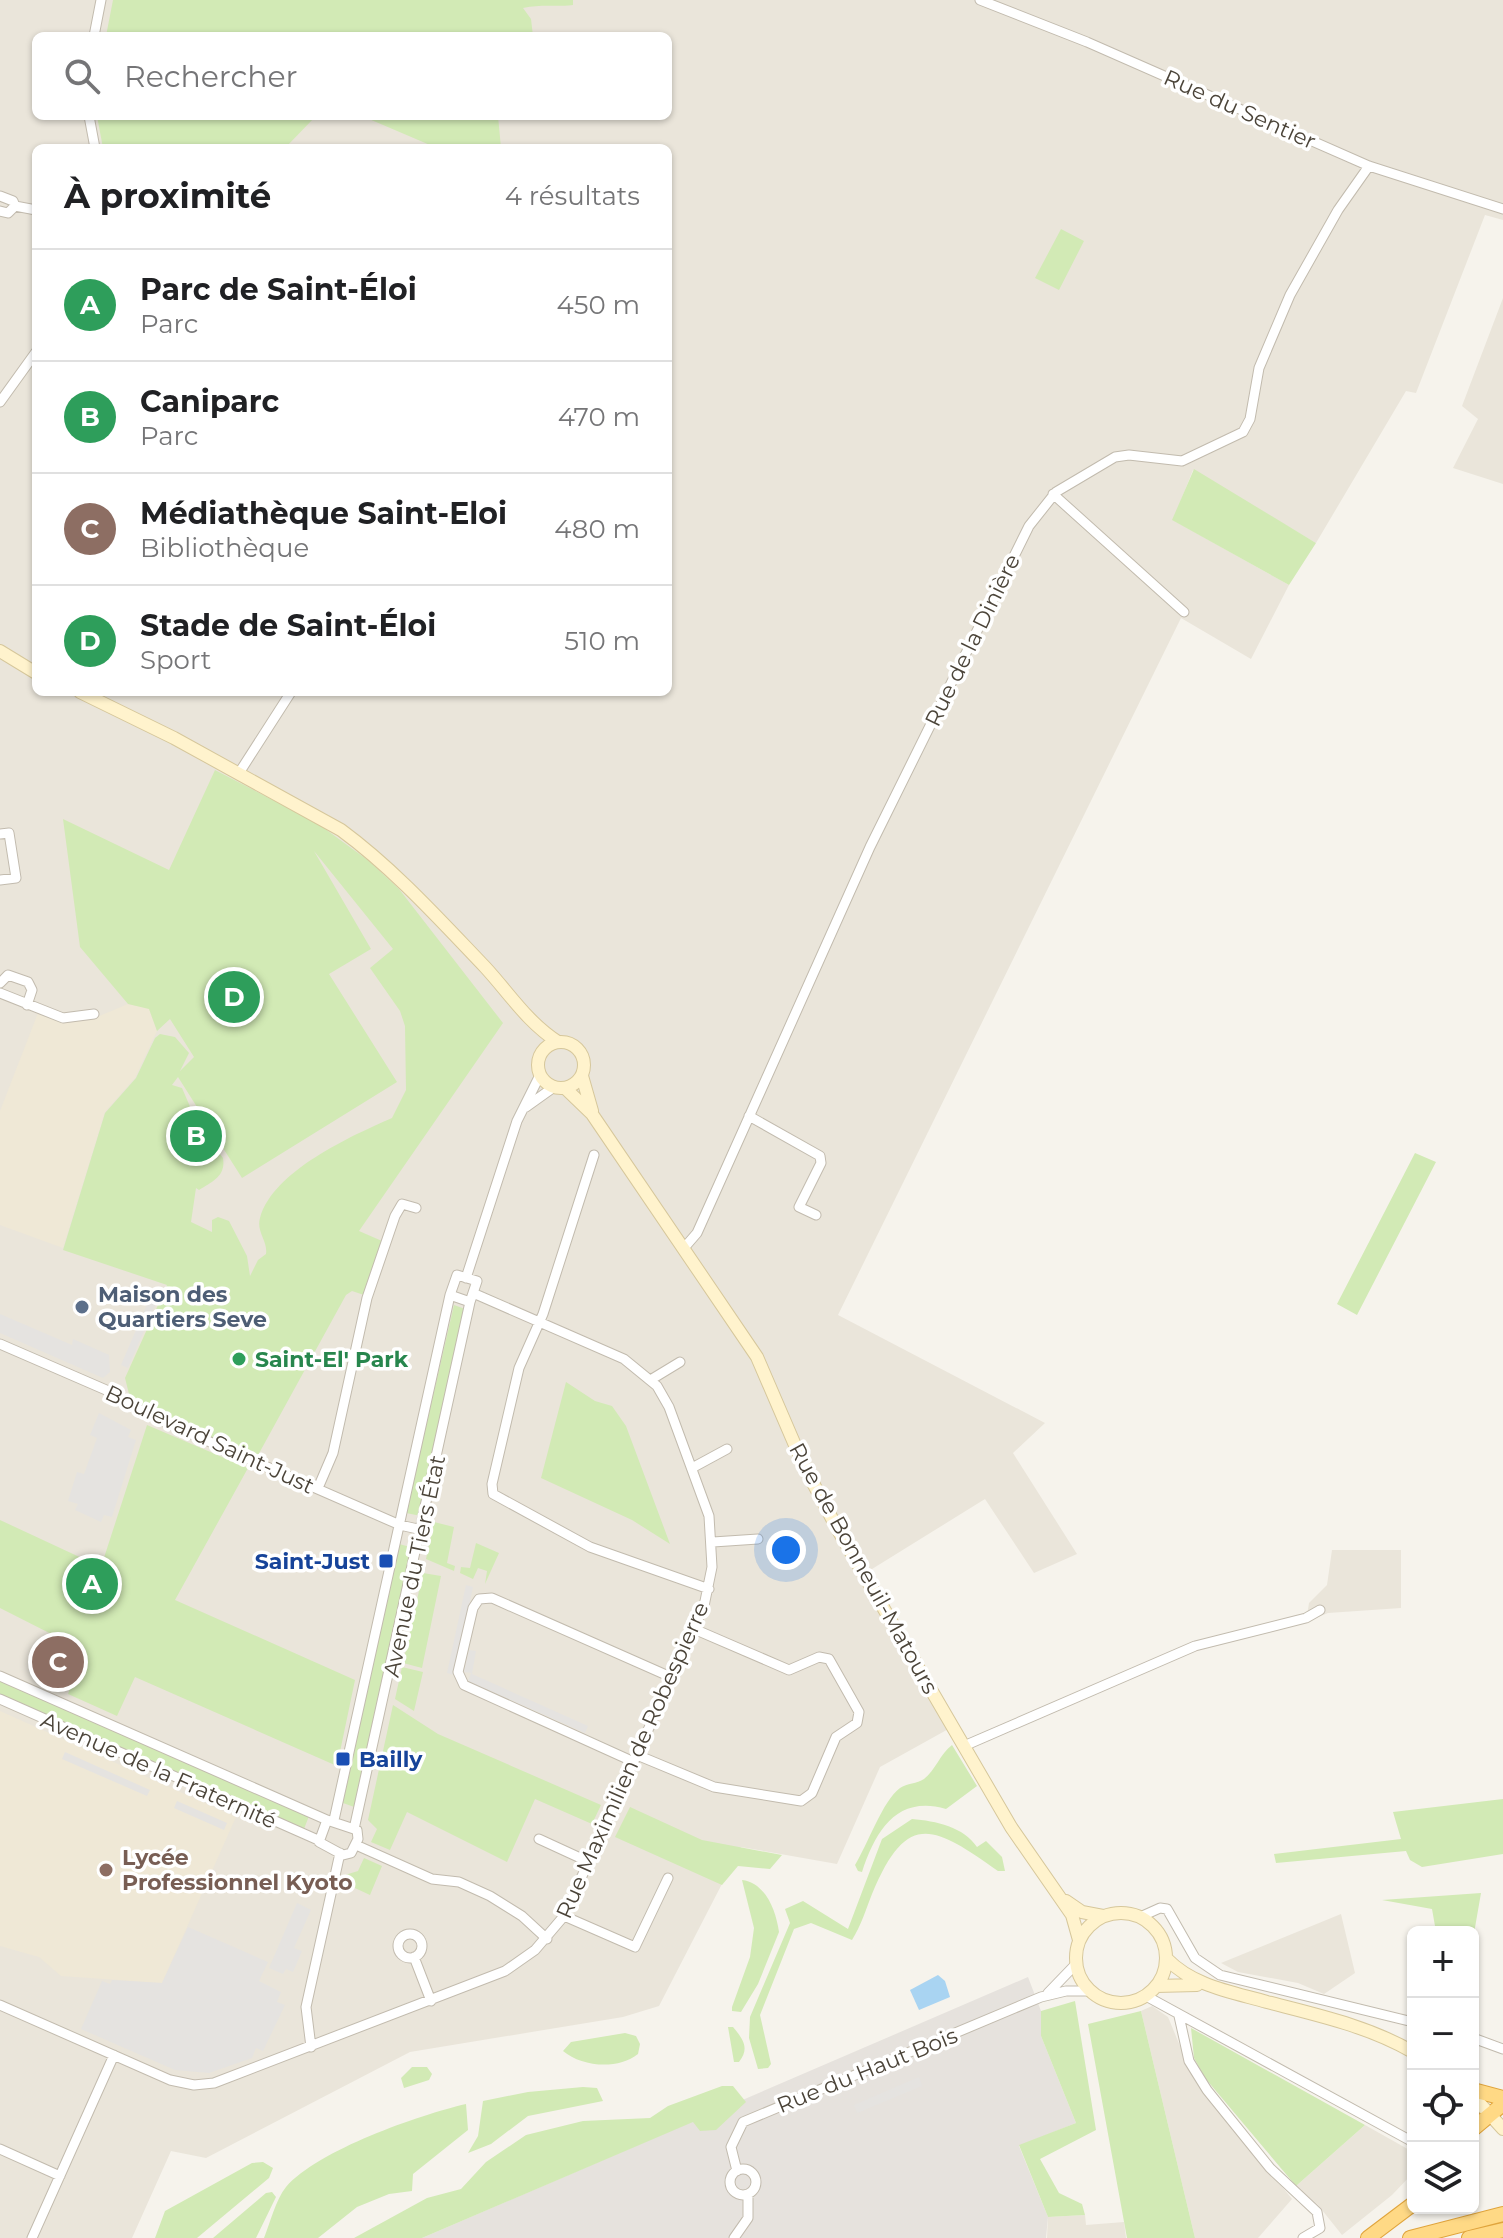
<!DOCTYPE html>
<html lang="fr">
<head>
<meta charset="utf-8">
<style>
  body { margin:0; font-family:Montserrat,sans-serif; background:#f6f6f6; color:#202124 }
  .controls { position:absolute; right:24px; bottom:24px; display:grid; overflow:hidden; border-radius:12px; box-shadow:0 2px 6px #0004 }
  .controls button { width:72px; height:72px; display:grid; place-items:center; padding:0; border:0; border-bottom:2px solid #e0e0e0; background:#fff; color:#202124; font:40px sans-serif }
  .you { position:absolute; left:786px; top:1550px; width:28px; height:28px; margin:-20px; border:6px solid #fff; border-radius:50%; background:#1a73e8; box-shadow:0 0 0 12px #1a73e833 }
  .badge { display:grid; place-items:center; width:52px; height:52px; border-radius:50%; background:#fc3f1d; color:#fff; font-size:26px; font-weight:700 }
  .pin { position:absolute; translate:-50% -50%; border:4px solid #fff; box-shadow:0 2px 8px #0006 }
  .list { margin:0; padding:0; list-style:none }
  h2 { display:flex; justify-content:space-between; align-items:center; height:104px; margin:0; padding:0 32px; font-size:34px }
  h2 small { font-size:26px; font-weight:400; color:#757577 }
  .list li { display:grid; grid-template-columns:52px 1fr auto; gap:24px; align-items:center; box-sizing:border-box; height:112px; padding:0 32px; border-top:2px solid #e0e0e0 }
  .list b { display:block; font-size:30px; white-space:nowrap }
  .list p { margin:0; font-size:26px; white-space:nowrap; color:#757577 }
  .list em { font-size:26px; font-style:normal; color:#757577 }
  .icon { flex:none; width:44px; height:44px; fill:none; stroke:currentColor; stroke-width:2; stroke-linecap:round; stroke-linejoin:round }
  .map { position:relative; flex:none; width:1503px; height:2238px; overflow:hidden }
  .search { position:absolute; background:#fff; box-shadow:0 2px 6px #0004; left:32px; top:32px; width:640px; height:88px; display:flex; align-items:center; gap:20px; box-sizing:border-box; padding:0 28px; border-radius:12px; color:#757577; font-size:30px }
  .panel { position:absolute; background:#fff; box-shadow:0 2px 6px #0004; left:32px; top:144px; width:640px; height:552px; border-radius:12px }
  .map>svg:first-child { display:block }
  .residential { fill:#eae5da; fill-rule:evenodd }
  .industrial { fill:#e6e2dd }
  .education { fill:#efe8d6 }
  .green { fill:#d2eab5; fill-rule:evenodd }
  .parking { fill:#e5e3e0 }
  .water { fill:#a9d4f2 }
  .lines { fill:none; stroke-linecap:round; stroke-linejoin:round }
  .minor-casing { stroke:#c2bbae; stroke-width:11 }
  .secondary-casing { stroke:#d6c79b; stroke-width:14 }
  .trunk-casing { stroke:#e0a43c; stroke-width:16 }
  .minor { stroke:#fff; stroke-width:9 }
  .secondary { stroke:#fff3cd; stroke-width:12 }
  .trunk { stroke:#ffd985; stroke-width:14 }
  .service-dot { fill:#5c6f8a; stroke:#fff; stroke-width:3 }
  .leisure-dot { fill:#2e9e5b; stroke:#fff; stroke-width:3 }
  .transit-dot { fill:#1a4fb4; stroke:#fff; stroke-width:3 }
  .education-dot { fill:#8d6e63; stroke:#fff; stroke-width:3 }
  .labels { text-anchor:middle; stroke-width:7; stroke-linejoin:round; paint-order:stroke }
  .street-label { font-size:22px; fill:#4b4439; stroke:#fff }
  .service-label { font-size:22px; font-weight:bold; fill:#4e5e75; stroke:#fff; text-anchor:start }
  .leisure-label { font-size:22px; font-weight:bold; fill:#27864d; stroke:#fff; text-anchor:start }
  .transit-label { font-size:22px; font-weight:bold; fill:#164399; stroke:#fff; text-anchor:end }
  .education-label { font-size:22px; font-weight:bold; fill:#785e54; stroke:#fff; text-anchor:start }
</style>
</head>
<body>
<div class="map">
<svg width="1503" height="2238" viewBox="0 0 1503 2238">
  <rect width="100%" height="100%" fill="#f6f3ec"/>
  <!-- residential -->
  <path class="residential" d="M0 0H1503V220L1485 215 1416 393 1406 391 1316 543 1193 470 1173 520 1289 585 1251 659 1181 618 838 1315 1045 1423 1013 1453 1077 1554 1034 1573 985 1499 864 1574 952 1727 880 1767 837 1864 741 1847 659 2006 623 2017 410 2052 206 2158 171 2151 132 2238H0ZM36 36H668V116H36ZM36 148H668V692H36Z
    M1503 298V484L1453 468 1478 419 1462 406Z
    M1332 1550H1401V1608L1328 1613 1306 1622 1309 1603 1327 1585Z
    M1341 1914 1355 1973 1324 1994 1298 1983 1238 1972 1221 1963Z
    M1152 2006 1168 2017 1192 2075 1292 2199 1258 2238H1195L1141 2011Z
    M1365 2125 1413 2152V2173L1392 2195 1342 2235 1318 2205 1296 2186Z
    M1085 2215 1086 2225 1124 2222 1126 2238H1047L1048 2217Z"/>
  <!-- industrial -->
  <path class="industrial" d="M1028 1977 1041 2011V2036L1076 2123 1019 2146 1048 2217 1046 2238H422Z"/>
  <!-- education -->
  <path class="education" d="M128 1004 149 1008 157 1031 135 1078 105 1112 63 1248 0 1225V1111L38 1013 63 1022 90 1020Z
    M0 1711 236 1817 162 1983 61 1976 39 1957 0 1946Z"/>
  <!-- green -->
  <path class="green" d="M113 0H573V5C555 7 541 4 523 8L531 19 533 36H106Z
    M97 116H316L285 148H103Z
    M362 116H498L501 148H437Z
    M1061 229 1084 241 1059 290 1035 278Z
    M1194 469 1316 543 1289 585 1172 520Z
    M215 770 317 823 369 861 399 889 503 1023 359 1231 382 1241 364 1295 352 1291 346 1295 257 1457 150 1411 130 1398 125 1378 167 1285 63 1250 105 1113 136 1078 155 1038 160 1034 175 1037 189 1053 180 1071 194 1057 170 1019 157 1031 149 1009 128 1004 80 947 63 819 169 870ZM314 851 393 949 370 968 400 1011 405 1026 406 1090 392 1118C351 1136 273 1171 260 1218 256 1232 268 1241 266 1254L258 1260 250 1276 247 1256 229 1221 218 1217 212 1220V1232L191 1222 196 1188 199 1190C213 1181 226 1176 223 1158L198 1125 182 1088 172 1085 178 1077 242 1178 397 1082 329 974 371 949Z
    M1415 1153 1436 1162 1357 1315 1337 1304Z
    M454 1305 465 1309 421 1516 406 1513Z
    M566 1382 595 1401 612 1406 626 1426 670 1544 632 1520 541 1478Z
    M147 1425 248 1468 175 1600 355 1680 337 1766 135 1677 117 1716 68 1694 77 1668 65 1663 71 1644 0 1608V1520L101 1567Z
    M434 1522 454 1527 447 1563 455 1566 454 1571 426 1559Z
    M476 1543 499 1553 485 1584 487 1571 478 1568 473 1579 460 1573 461 1567 470 1568Z
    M399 1544 414 1548 357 1808 343 1803Z
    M423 1573 441 1576 422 1668 403 1663Z
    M402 1667 423 1672 414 1711 395 1699Z
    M0 1679 309 1816 304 1829 0 1695Z
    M393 1705 438 1734 601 1805 592 1824 535 1799 507 1862 407 1812 390 1850 371 1842 377 1829 368 1820Z
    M952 1745 977 1786 946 1809C897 1795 876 1830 862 1872L858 1871 855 1865C867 1846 883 1800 900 1788 907 1783 917 1784 924 1779 935 1771 940 1754 952 1745Z
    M1503 1799V1854L1422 1867 1410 1860 1406 1851 1276 1863 1274 1854 1401 1839 1393 1812Z
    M630 1807 702 1840 782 1855 770 1869 738 1866 722 1885 615 1837Z
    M912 1819C936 1821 964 1827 977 1847L986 1841 1002 1857 1005 1871H998C933 1825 907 1810 872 1894 866 1909 861 1926 852 1940L811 1923 794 1929 760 2015 771 2064 768 2068 758 2069 749 2038 750 2017 790 1923 785 1909 803 1901 848 1929 882 1839Z
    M364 1858 382 1866 370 1895 344 1883 345 1875 358 1871Z
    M742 1880C766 1883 776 1911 779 1932L758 1984 741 2012 732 2011V2007L750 1957 754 1928Z
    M1481 1893 1473 1939V1932H1429L1435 1926 1432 1909 1382 1900Z
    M1075 2001 1096 2130 1040 2159 1059 2193 1082 2204 1085 2215 1048 2217 1019 2145 1076 2123 1041 2036V2011Z
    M1141 2011 1195 2238H1127L1088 2024Z
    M728 2027H733C743 2039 750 2048 739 2062H734Z
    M1191 2028 1365 2125 1296 2186 1205 2078 1194 2058Z
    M625 2033 636 2036 640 2044 638 2054C618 2070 582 2067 563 2051L571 2042Z
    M412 2067H427L432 2074 429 2080 404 2088 401 2078Z
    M722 2086H733L746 2102 716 2130 700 2131 693 2122 422 2238H354L427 2198 461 2189 486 2162 526 2135 583 2121 650 2118 668 2106Z
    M583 2087 597 2088 603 2101 528 2116 491 2144 468 2153 478 2136 483 2101 528 2092Z
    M466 2104 468 2130 413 2174 412 2191 389 2194 357 2207 318 2238H264C270 2223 276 2199 286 2187 318 2150 419 2115 466 2104Z
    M263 2162 273 2168 269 2178 197 2238H155L165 2211 252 2163Z
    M272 2192 276 2197 256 2238H213L266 2193Z"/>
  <!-- parking -->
  <path class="parking" d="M152 1293 159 1296 128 1368 121 1365Z
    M0 1314 72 1345 73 1339 109 1355 110 1372 103 1378 0 1333Z
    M99 1413 131 1430 128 1437 136 1440 112 1517 104 1515 101 1522 75 1510 78 1504 68 1501 77 1472 84 1474 97 1438 90 1435Z
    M466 1585 473 1587 454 1675 447 1673Z
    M469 1650 476 1651 472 1674 588 1726 585 1733 468 1681 471 1673 464 1672Z
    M65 1752 150 1790 147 1796 62 1759Z
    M177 1801 227 1823 224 1830 174 1808Z
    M297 1903 311 1910 294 1948 302 1951 293 1972 286 1969 283 1974 269 1968Z
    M188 1927 268 1962 259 1981 281 1992 277 2002 285 2005 263 2051 256 2048 252 2058 209 2073 175 2070 81 2029 102 1981 110 1984 112 1980 162 1983Z
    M919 2077 922 2086 857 2113 854 2105Z"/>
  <!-- water -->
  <path class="water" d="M938 1975 945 1981 950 1997 919 2010 910 1990Z"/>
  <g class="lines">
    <!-- minor casing -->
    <g class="minor-casing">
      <path id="minor" d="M980 0 1087 42 1369 166 1503 209
        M94 36 101 0
        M89 116 95 148
        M0 196 13 201 15 206 36 210
        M0 211 8 213 15 206
        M0 402 36 352
        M1053 494 1184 612
        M239 773 291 692
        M0 834 9 833 16 878 0 880
        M0 983 8 975 28 982 32 990 27 1005
        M0 993 63 1018 94 1014
        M526 1107 554 1087
        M749 1116 820 1156 821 1163 799 1207 816 1215
        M594 1155 543 1314 519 1368 492 1484 493 1494 590 1547 709 1589
        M684 1248 697 1233 870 847 1029 526 1056 492 1115 457 1129 455 1182 461 1243 432 1250 419 1259 368 1290 295 1338 210 1369 166
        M457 1275 477 1281 470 1302 450 1295Z
        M466 1278 517 1121 540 1075
        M0 1344 113 1393 146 1414 400 1525 422 1530
        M652 1379 680 1362
        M692 1468 727 1449
        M318 1488 333 1453 367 1298 395 1216 402 1204 416 1208
        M713 1542 758 1539
        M0 1676 327 1820
        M0 1699 318 1840
        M964 1746 1195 1646 1306 1618 1320 1610
        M637 1755 714 1787 801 1801 812 1793 836 1737 857 1723 859 1712 829 1659 819 1657 789 1670 694 1629
        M634 1762 464 1685 458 1672 473 1608 479 1599 492 1598 673 1678
        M327 1820 357 1830 358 1839 351 1853 343 1855 319 1842Z
        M334 1820 450 1295
        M354 1829 470 1302
        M539 1839 589 1862
        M356 1845 432 1879 459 1882 490 1896 522 1916 547 1939
        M564 1916 635 1947 668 1878
        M1140 1917 1160 1908 1167 1909 1195 1958 1220 1975 1413 2022
        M398 1946a12 12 0 1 1 24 0a12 12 0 1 1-24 0Z
        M414 1957 431 2001
        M1048 1993 1076 1964
        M1146 1996 1413 2142
        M0 2005 170 2080 194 2085 214 2083 505 1971 535 1950 564 1916 704 1606 712 1567 709 1516 669 1407 657 1386 624 1359 473 1293
        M1179 2016 1189 2061 1207 2090 1270 2168 1317 2212 1320 2228 1303 2238
        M1473 2038 1503 2049
        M311 2047 306 2007 340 1853
        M0 2149 60 2176
        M730 2182a13 13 0 1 1 26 0a13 13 0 1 1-26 0Z
        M737 2171 731 2147 743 2122 1041 1997 1066 1991H1090
        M32 2238 114 2055
        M734 2238 748 2218V2195"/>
    </g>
    <!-- secondary casing -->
    <g class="secondary-casing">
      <path id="secondary" d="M0 651 36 673
        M80 692 174 738 341 830C394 869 440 920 485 967 509 993 527 1022 558 1042
        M538 1065a23 23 0 1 1 46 0a23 23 0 1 1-46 0Z
        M582 1076 592 1111
        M565 1088 592 1114 757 1357 804 1466 838 1530 1011 1827 1072 1915 1079 1940
        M1066 1901 1082 1912 1103 1916
        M1076 1958a45 45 0 1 1 90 0a45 45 0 1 1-90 0Z
        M1167 1959C1193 1986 1232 1992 1267 2002 1317 2015 1368 2026 1413 2052
        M1156 1986 1197 1985
        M1473 2096 1503 2129"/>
    </g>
    <!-- trunk casing -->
    <g class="trunk-casing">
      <path id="trunk" d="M1473 2090 1503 2098
        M1473 2129 1503 2104
        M1368 2238 1413 2204
        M1410 2238 1503 2214
        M1469 2238 1503 2230"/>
    </g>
    <!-- minor -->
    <use href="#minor" class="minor"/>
    <!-- secondary -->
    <use href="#secondary" class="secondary"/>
    <!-- trunk -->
    <use href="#trunk" class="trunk"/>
  </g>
  <!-- markers -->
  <circle class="service-dot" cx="82" cy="1307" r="8"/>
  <circle class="leisure-dot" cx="239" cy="1359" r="8"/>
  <g class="transit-dot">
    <rect x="378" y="1553" width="16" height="16" rx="4"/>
    <rect x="335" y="1751" width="16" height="16" rx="4"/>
  </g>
  <circle class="education-dot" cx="106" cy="1870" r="8"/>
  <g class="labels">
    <!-- street labels -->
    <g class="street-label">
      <text transform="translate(1240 109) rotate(24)" y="8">Rue du Sentier</text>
      <text transform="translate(972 640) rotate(-64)" y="8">Rue de la Dinière</text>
      <text transform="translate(210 1439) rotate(25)" y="8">Boulevard Saint-Just</text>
      <text transform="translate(414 1566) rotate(-78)" y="8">Avenue du Tiers État</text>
      <text transform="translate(864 1568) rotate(61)" y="8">Rue de Bonneuil-Matours</text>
      <text transform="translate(632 1760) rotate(-66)" y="8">Rue Maximilien de Robespierre</text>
      <text transform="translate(159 1770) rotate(24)" y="8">Avenue de la Fraternité</text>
      <text transform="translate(867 2070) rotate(-22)" y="8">Rue du Haut Bois</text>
    </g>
    <!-- service labels -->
    <g class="service-label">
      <text x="98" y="1302">Maison des<tspan x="98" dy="25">Quartiers Seve</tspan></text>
    </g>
    <!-- leisure labels -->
    <g class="leisure-label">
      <text x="255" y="1367">Saint-El' Park</text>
    </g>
    <!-- transit labels -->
    <g class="transit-label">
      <text x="370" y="1569">Saint-Just</text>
      <text x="359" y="1767" text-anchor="start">Bailly</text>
    </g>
    <!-- education labels -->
    <g class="education-label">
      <text x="122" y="1865">Lycée<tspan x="122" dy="25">Professionnel Kyoto</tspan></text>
    </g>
  </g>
</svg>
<div class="controls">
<button>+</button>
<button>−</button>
<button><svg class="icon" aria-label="locate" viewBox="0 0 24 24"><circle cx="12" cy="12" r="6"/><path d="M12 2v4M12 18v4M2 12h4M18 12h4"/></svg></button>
<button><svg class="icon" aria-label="layers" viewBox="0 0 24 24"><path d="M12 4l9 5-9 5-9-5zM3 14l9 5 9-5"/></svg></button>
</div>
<div class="you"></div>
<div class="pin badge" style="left:92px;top:1584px;background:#2e9e5b">A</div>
<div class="pin badge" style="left:196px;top:1136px;background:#2e9e5b">B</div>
<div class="pin badge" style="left:58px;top:1662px;background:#8d6e63">C</div>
<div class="pin badge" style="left:234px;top:997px;background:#2e9e5b">D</div>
<div class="search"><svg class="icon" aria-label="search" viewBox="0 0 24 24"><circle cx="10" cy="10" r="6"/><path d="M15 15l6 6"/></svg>Rechercher</div>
<section class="panel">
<h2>À proximité<small>4 résultats</small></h2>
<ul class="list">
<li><span class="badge" style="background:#2e9e5b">A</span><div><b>Parc de Saint-Éloi</b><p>Parc</p></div><em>450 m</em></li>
<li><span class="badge" style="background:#2e9e5b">B</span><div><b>Caniparc</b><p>Parc</p></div><em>470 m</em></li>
<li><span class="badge" style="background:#8d6e63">C</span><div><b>Médiathèque Saint-Eloi</b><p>Bibliothèque</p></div><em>480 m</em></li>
<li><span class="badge" style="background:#2e9e5b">D</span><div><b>Stade de Saint-Éloi</b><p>Sport</p></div><em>510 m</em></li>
</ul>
</section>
</div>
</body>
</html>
